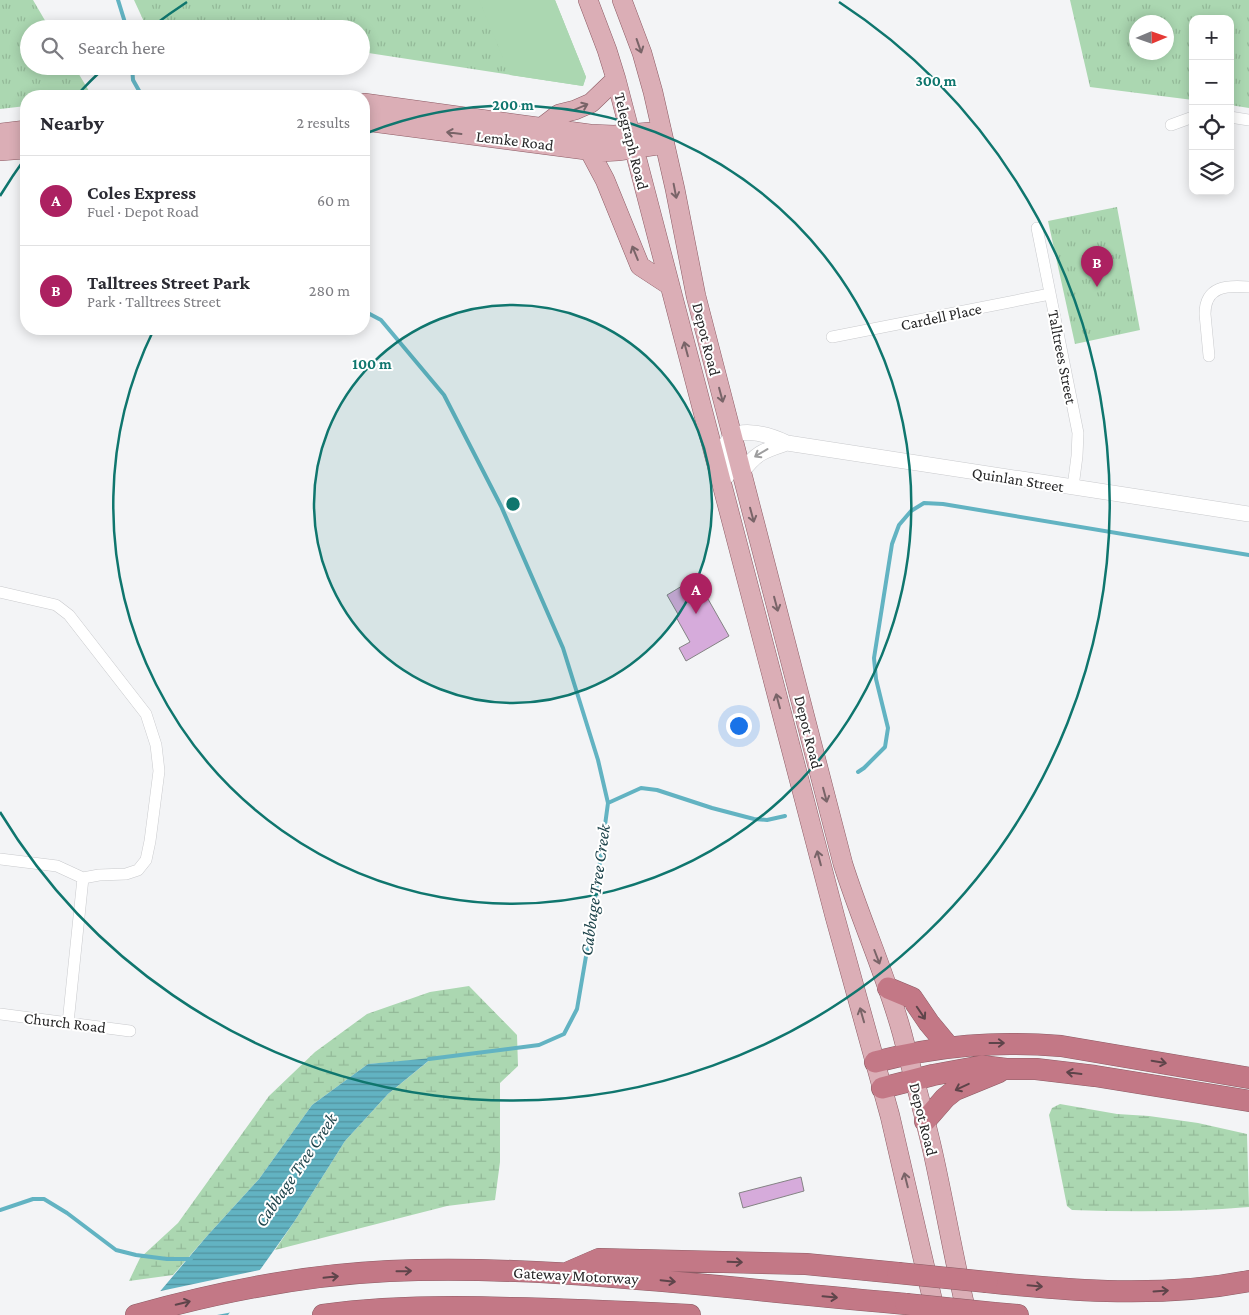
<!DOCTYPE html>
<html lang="en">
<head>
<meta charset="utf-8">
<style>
  body { margin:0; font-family:"Crimson Pro",serif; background:#f2f2f3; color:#2b2b33 }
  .controls { position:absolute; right:15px; top:15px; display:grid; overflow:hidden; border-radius:10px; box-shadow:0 2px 12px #0003 }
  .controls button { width:45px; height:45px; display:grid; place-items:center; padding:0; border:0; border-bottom:1px solid #e1e1e2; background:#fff; color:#2b2b33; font:25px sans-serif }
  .compass { position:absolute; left:1129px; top:15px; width:45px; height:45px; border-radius:50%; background:#fff; box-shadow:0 2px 12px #0003; rotate:88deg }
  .you { position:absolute; left:738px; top:725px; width:18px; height:18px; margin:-12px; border:4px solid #fff; border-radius:50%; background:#1a73e8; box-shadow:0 0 0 8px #1a73e833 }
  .badge { display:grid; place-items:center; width:32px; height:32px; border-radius:50%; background:#ac2161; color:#fff; font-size:16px; font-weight:700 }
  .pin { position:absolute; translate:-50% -41px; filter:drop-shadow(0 1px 2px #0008) }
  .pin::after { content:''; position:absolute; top:26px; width:18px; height:15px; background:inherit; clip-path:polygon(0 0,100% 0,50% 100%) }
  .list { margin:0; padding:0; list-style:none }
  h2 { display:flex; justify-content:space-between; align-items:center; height:65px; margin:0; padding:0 20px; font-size:21px }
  h2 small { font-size:16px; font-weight:400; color:#7c7c81 }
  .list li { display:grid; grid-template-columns:32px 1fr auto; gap:15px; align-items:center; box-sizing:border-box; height:90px; padding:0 20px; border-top:1px solid #e1e1e2 }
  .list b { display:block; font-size:19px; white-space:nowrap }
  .list p { margin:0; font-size:16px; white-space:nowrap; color:#7c7c81 }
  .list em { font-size:16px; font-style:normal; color:#7c7c81 }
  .icon { flex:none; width:28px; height:28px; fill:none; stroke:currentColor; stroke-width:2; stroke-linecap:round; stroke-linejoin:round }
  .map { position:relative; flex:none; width:1249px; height:1315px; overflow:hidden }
  .search { position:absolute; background:#fff; box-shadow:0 2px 12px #0003; left:20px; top:20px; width:350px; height:55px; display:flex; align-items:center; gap:12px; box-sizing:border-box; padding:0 18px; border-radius:28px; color:#7c7c81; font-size:19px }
  .panel { position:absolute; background:#fff; box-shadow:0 2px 12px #0003; left:20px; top:90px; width:350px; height:245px; border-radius:20px }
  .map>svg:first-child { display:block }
  .grass { fill:url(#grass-tufts); fill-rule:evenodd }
  .wetland { fill:url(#wetland-marsh) }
  .pitch { fill:#abd7b1 }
  .water { fill:url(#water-rules) }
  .pier { fill:#f3f4f6 }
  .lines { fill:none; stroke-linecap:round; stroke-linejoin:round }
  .stream { stroke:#62b3c2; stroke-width:4 }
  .building { fill:#d6abdb; stroke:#848384 }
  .minor-casing { stroke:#c9cacd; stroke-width:12 }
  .tertiary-casing { stroke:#c9cacd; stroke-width:16 }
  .primary-casing { stroke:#8d5c65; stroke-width:20 }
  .motorway-casing { stroke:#8d5c65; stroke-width:22 }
  .minor { stroke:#fff; stroke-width:11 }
  .tertiary { stroke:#fff; stroke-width:15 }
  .primary { stroke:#dbaeb6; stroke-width:19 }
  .motorway { stroke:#c37886; stroke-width:21 }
  .motorway-bridge-casing { stroke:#8d5c65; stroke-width:22; stroke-linecap:butt }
  .motorway-bridge { stroke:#c37886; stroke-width:21 }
  .oneway { stroke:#796468 }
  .oneway2 { stroke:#9e9e9f }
  .oneway3 { stroke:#5e444a }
  .ring { fill:none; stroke:#0f766e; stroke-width:2.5 }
  .labels { text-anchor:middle; stroke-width:4; stroke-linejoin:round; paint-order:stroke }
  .street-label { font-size:16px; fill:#282829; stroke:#fff }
  .water-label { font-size:18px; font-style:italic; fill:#1f454c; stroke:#fff }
  .centre { fill:#0f766e; stroke:#fff; stroke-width:2.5 }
  .ring-label { font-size:15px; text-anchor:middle; font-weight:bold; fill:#0f766e; stroke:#fff; stroke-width:4; stroke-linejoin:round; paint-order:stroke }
</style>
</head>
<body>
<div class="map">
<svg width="1249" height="1315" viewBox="0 0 1249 1315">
  <defs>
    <pattern id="grass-tufts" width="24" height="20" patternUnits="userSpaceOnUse" patternTransform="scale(1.25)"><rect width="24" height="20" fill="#abd7b1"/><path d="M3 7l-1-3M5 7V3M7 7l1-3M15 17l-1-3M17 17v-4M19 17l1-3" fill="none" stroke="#93b998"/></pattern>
    <pattern id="wetland-marsh" width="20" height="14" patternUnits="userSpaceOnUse" patternTransform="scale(1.25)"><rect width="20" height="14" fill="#abd7b1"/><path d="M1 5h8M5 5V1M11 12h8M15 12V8" fill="none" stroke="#93b998"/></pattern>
    <pattern id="water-rules" width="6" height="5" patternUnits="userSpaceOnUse" patternTransform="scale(1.25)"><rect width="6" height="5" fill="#62b3c2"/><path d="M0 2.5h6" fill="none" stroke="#51929e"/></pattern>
  </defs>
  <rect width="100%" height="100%" fill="#f3f4f6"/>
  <!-- grass -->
  <path class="grass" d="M0 0H33L50 29H29V66H74L92 96H26V106L0 109Z
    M134 0H555L586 77 583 86 362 52 361 29 146 26Z
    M1070 0H1249V108L1230 105V19H1193V100L1090 87ZM1166 22V52H1136V22Z
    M1117 207 1140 330 1075 344 1048 221Z"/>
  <!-- wetland -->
  <path class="wetland" d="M469 986 517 1035 518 1066 500 1083V1162L495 1200 447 1206 275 1250 294 1222 345 1141 388 1094 431 1059 368 1064 312 1105 259 1179 207 1236 173 1275 129 1281 140 1258 178 1223 269 1096 315 1052 367 1014 430 992Z
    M1060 1104 1117 1114 1149 1116 1198 1123 1247 1134 1249 1207C1190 1212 1131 1212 1072 1210L1067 1206 1049 1115 1052 1108Z"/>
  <!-- pitch -->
  <path class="pitch" d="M479 0H555L586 77 583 86 510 75Z"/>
  <!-- water -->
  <path class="water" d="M432 1058 388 1094 345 1141 294 1222 228 1315H140L207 1236 259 1179 312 1105 368 1064Z"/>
  <!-- pier -->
  <path class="pier" d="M264 1269 233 1312 217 1315H137L156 1292Z"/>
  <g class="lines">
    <!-- stream -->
    <path class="stream" d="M118 0 127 29
      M132 66 133 80 142 96
      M364 311 381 320 444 395 501 506 563 648 598 760 608 803 592 921 577 1009 564 1034 539 1045 429 1059
      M858 772 864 768 885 747 888 728 876 679 874 658 892 544 899 525 911 511 924 503 943 504 1249 555
      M608 803 641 788 657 790 712 808 754 819 767 820 785 816
      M0 1210 33 1199H44L67 1213 116 1250 136 1255 167 1259H191"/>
  </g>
  <!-- building -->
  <path class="building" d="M692 580 704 601 708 599 729 636 686 661 679 648 690 642 676 617 679 616 667 595Z
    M801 1177 804 1191 743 1208 739 1193Z"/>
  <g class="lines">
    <!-- minor casing -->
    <g class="minor-casing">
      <path id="minor" d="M1230 117 1249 120
        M1171 125 1193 117
        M1037 228 1078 433 1077 456 1073 487
        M832 337 1050 294
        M1209 356 1205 314C1205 286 1227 285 1249 287
        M0 592 56 605 69 615 146 714 156 745 159 771 150 841 146 860 138 870 126 874 99 875 83 878 68 1023
        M0 859 57 866 83 878
        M0 1014 130 1031"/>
    </g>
    <!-- tertiary casing -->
    <g class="tertiary-casing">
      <path id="tertiary" d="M741 473C757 452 763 451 787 443
        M727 476C727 468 723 460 724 453 726 420 770 435 787 443L1249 514"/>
    </g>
    <!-- primary casing -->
    <g class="primary-casing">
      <path id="primary" d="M588 0 607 50 616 79 835 917 890 1116 936 1315
        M622 0 642 53 653 92 675 189 696 296 843 864C861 921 886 975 902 1033 913 1076 926 1119 935 1162 946 1213 955 1264 967 1315
        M364 103 590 134 614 135 662 131
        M364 121 601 152 618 151 665 144
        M542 127 559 114 575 110 591 103 616 79
        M0 133 26 130
        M589 150 605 180 640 266 669 285
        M0 151 26 149"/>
    </g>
    <!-- motorway casing -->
    <g class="motorway-casing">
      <path id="motorway" d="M888 988 912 998 929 1023 949 1047
        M875 1062C941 1045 994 1041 1061 1046L1249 1078
        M882 1088 933 1075 982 1066 1006 1069H1036L1095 1076 1249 1101
        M925 1121 945 1098 955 1090 999 1072
        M569 1272 599 1259 806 1264 898 1273
        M987 1282C1074 1291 1161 1298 1249 1281
        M994 1313 1018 1315
        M136 1315C218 1292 304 1275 389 1271 506 1266 623 1277 739 1288 795 1294 850 1299 906 1304
        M323 1315C385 1306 448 1306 510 1308 570 1309 630 1312 690 1315"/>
    </g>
    <!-- minor -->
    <use href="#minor" class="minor"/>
    <!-- tertiary -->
    <use href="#tertiary" class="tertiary"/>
    <!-- primary -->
    <use href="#primary" class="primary"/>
    <!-- motorway -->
    <use href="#motorway" class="motorway"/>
    <!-- motorway-bridge casing -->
    <g class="motorway-bridge-casing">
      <path id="motorway-bridge" d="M898 1273 987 1282
        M906 1304 994 1313"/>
    </g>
    <!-- motorway-bridge -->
    <use href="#motorway-bridge" class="motorway-bridge"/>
  </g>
  <!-- one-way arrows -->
  <defs><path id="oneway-shaft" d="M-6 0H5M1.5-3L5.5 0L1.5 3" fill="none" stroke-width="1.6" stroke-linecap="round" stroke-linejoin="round" transform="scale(1.25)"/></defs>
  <g class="oneway">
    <use href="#oneway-shaft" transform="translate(639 46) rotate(71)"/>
    <use href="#oneway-shaft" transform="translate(581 107) rotate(-23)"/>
    <use href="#oneway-shaft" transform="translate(454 133) rotate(-173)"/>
    <use href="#oneway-shaft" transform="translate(675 191) rotate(79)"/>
    <use href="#oneway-shaft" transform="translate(635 253) rotate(-112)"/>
    <use href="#oneway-shaft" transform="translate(686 349) rotate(-105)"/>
    <use href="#oneway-shaft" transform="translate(721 395) rotate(75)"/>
    <use href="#oneway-shaft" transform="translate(752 515) rotate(75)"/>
    <use href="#oneway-shaft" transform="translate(776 604) rotate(75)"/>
    <use href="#oneway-shaft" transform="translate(778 701) rotate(-105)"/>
    <use href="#oneway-shaft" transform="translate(825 795) rotate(75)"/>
    <use href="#oneway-shaft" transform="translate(819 858) rotate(-105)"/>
    <use href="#oneway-shaft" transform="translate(877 957) rotate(69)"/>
    <use href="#oneway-shaft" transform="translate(862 1015) rotate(-106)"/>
    <use href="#oneway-shaft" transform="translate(906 1180) rotate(-104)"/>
  </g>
  <use class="oneway2" href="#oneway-shaft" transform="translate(761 453) rotate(149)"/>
  <g class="oneway3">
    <use href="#oneway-shaft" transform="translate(921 1013) rotate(56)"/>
    <use href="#oneway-shaft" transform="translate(997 1043)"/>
    <use href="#oneway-shaft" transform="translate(1159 1062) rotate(10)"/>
    <use href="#oneway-shaft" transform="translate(1074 1073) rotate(-173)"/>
    <use href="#oneway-shaft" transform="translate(962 1087) rotate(155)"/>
    <use href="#oneway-shaft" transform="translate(735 1262) rotate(2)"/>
    <use href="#oneway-shaft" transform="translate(404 1271) rotate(-1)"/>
    <use href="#oneway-shaft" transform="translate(331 1277) rotate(-6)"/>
    <use href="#oneway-shaft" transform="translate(668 1281) rotate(6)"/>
    <use href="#oneway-shaft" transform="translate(1035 1286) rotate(5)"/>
    <use href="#oneway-shaft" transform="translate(1161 1291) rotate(-4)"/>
    <use href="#oneway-shaft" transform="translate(830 1297) rotate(5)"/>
    <use href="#oneway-shaft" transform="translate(183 1303) rotate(-13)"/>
  </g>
  <!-- distance rings -->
  <circle cx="513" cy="504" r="199" fill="#0f766e" fill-opacity=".12"/>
  <g class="ring">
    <circle cx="513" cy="504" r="199"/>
    <path d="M367 133A399 399 0 1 1 154 329"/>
    <path d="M0 196A598 598 0 0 1 26 157M76 96A598 598 0 0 1 105 67M153 26A598 598 0 0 1 187 2M839 2A598 598 0 1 1 0 812"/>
  </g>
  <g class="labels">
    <!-- street labels -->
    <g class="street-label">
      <text transform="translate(515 140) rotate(7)" y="6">Lemke Road</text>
      <text transform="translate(632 141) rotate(76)" y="6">Telegraph Road</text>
      <text transform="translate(941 316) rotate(-12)" y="6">Cardell Place</text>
      <text transform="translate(707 339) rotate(76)" y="6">Depot Road</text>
      <text transform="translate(1063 357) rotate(79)" y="6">Talltrees Street</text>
      <text transform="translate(1018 479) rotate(9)" y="6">Quinlan Street</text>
      <text transform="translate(809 732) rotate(76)" y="6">Depot Road</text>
      <text transform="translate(65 1022) rotate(7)" y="6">Church Road</text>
      <text transform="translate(924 1119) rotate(76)" y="6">Depot Road</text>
      <text transform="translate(576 1275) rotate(3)" y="6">Gateway Motorway</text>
    </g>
    <!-- water labels -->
    <g class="water-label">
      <text transform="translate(595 890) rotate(-82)" y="6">Cabbage Tree Creek</text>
      <text transform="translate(296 1170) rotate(-56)" y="6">Cabbage Tree Creek</text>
    </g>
  </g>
  <circle cx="513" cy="504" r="8" class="centre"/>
  <g class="ring-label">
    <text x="936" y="86">300 m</text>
    <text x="513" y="110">200 m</text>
    <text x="372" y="369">100 m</text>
  </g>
</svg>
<div class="controls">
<button>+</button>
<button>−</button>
<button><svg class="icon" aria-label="locate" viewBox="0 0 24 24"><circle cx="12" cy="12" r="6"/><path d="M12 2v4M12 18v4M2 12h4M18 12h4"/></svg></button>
<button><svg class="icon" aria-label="layers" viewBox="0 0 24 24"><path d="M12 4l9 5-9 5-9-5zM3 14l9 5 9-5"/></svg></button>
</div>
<svg class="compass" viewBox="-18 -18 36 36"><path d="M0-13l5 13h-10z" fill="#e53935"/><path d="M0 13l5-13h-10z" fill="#7c7c81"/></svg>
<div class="you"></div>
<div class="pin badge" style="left:696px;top:614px">A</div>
<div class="pin badge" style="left:1097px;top:287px">B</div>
<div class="search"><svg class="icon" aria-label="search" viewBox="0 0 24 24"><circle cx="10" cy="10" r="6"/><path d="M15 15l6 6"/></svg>Search here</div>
<section class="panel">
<h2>Nearby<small>2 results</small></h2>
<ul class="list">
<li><span class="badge">A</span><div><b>Coles Express</b><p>Fuel · Depot Road</p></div><em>60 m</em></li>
<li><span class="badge">B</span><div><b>Talltrees Street Park</b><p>Park · Talltrees Street</p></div><em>280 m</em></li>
</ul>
</section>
</div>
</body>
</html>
